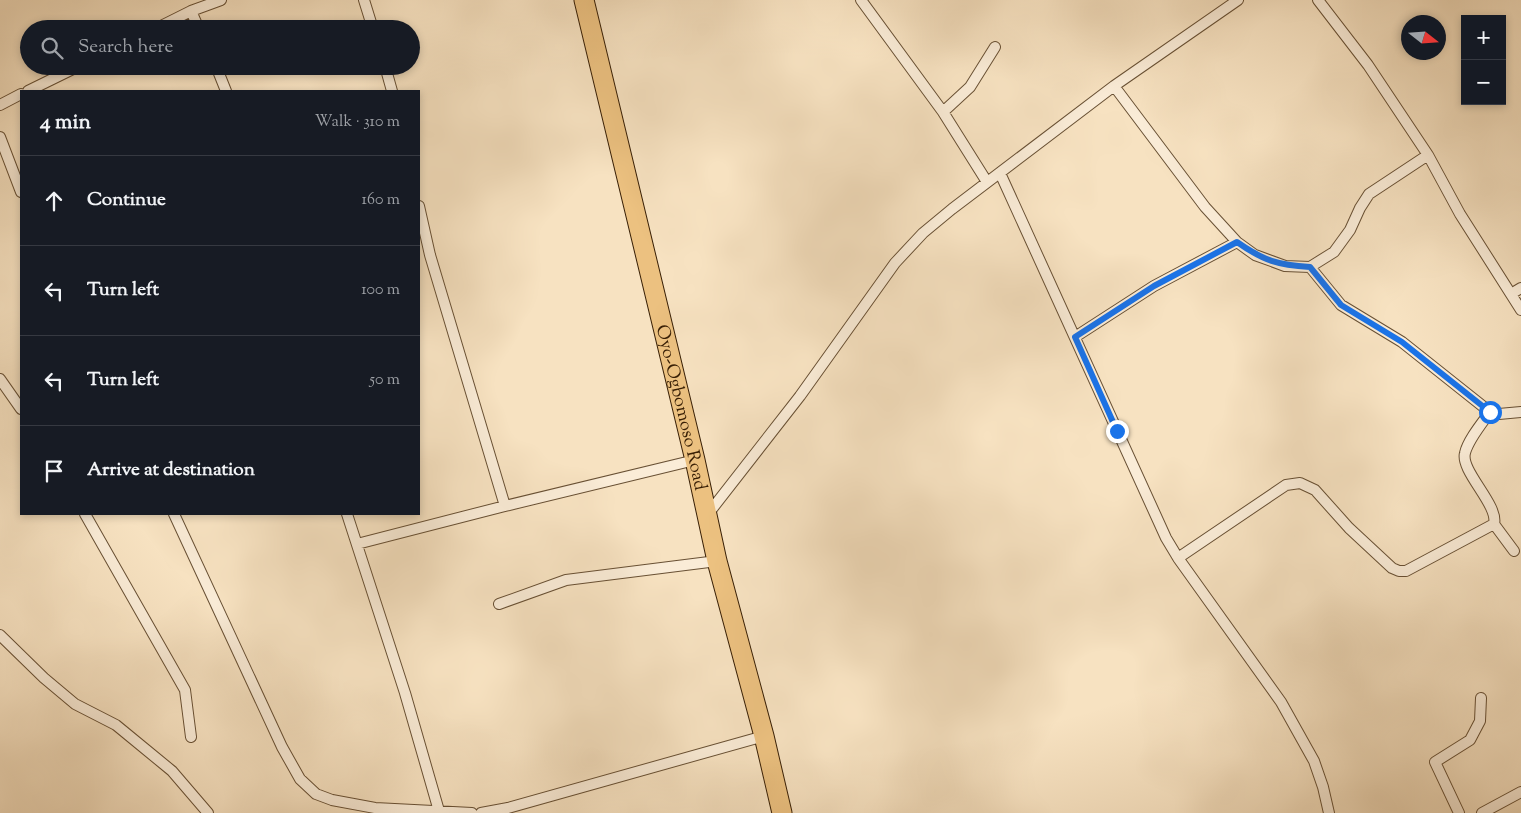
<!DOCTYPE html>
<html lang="en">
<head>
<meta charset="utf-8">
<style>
  body { margin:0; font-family:"Sorts Mill Goudy",serif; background:#20242c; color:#f1f3f6 }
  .controls { position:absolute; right:15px; top:15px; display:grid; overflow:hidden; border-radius:0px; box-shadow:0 2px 8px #0003 }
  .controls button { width:45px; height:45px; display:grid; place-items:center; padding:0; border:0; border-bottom:1px solid #363941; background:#171b24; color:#f1f3f6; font:25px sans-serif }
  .compass { position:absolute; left:1401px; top:15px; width:45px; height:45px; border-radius:50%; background:#171b24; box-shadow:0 2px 8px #0003; rotate:107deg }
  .stop { position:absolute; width:15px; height:15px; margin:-11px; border:4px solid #1a73e8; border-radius:50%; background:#fff }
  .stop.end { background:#1a73e8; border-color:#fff; box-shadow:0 1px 5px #0008 }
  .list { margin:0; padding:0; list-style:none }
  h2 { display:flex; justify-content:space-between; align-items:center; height:65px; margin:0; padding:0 20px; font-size:21px }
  h2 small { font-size:16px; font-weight:400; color:#9ea1a6 }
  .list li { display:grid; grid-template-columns:32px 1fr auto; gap:15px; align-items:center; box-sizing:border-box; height:90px; padding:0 20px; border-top:1px solid #363941 }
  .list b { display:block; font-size:19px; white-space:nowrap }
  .list em { font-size:16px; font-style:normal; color:#9ea1a6 }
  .icon { flex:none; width:28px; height:28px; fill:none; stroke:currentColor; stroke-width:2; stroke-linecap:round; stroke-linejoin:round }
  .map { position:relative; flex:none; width:1521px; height:813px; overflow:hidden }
  .search { position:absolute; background:#171b24; box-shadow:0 2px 8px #0003; left:20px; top:20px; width:400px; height:55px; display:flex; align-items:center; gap:12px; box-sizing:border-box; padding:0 18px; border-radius:28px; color:#9ea1a6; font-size:19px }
  .panel { position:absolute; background:#171b24; box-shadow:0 2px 8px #0003; left:20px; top:90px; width:400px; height:425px; border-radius:0px }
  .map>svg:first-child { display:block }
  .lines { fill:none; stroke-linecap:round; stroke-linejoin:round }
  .street-casing { stroke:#685034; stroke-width:12 }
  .highway-casing { stroke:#381f05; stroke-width:21 }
  .street { stroke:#faecd7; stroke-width:10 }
  .highway { stroke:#ecc180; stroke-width:19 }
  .route { stroke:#1a73e8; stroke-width:6 }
  .labels { text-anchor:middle; stroke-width:4; stroke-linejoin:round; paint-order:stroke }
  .street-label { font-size:18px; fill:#381f05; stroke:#faecd7 }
</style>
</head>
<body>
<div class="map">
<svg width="1521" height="813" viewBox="0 0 1521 813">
  <rect width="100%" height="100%" fill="#f7e2c1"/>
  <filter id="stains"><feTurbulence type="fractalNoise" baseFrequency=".004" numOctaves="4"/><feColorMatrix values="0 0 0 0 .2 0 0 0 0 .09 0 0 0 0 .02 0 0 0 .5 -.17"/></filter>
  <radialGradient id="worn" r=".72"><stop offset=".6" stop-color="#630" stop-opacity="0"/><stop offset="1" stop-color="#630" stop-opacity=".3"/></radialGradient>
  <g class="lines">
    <!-- street casing -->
    <g class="street-casing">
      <path id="street" d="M364 0 373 29
        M861 0 943 112 987 182
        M1318 0 1368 65 1428 155 1460 214 1521 310
        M191 11 199 29
        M155 29 191 11 221 0
        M216 66 226 91
        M385 66 392 91
        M1114 86 1205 207 1237 242 1255 255 1285 266 1310 267 1334 252 1350 230 1360 208 1369 194 1428 155
        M28 91 79 66
        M0 105 21 94
        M943 112 970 87 995 47
        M0 137 21 192
        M1000 173 1166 538 1178 558 1281 702 1314 761 1323 787 1329 813
        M419 206 430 255 505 506
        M1310 267 1341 305 1402 342 1490 412 1499 414 1521 412
        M1511 294 1521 288
        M1075 337 1154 286 1237 242
        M0 379 21 409
        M1490 412C1482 423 1468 440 1465 453 1460 471 1499 505 1494 524L1514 551
        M85 514 185 690 191 737
        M174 514 282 747 300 779 316 794 332 800 375 808 472 813
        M347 514 405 693 439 811
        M708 514 800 396 895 263 923 233 952 209 1114 86 1238 0
        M357 544 505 506 695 460
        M1178 558 1286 485 1300 483 1315 490 1349 528 1392 568 1399 571H1406L1494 524
        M499 604 566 580 717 561
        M0 635 44 678 75 704 116 725 172 771 208 813
        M481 813 508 808 764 736
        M1459 813 1435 762 1470 740 1480 721 1481 698
        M1482 813 1521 792"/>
    </g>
    <!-- highway casing -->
    <g class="highway-casing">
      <g id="highway">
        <path id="s1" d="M584 0 695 460 717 561 764 736 782 813"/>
      </g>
    </g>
    <!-- street -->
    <use href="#street" class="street"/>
    <!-- highway -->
    <use href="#highway" class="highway"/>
  </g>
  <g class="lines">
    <!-- route -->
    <path class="route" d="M1117 431 1075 337 1154 286 1237 242C1264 261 1278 265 1310 267L1341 305 1402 342 1490 412"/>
  </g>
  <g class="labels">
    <!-- street labels -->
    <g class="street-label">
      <text dy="6" stroke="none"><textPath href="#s1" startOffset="419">Oyo-Ogbomoso Road</textPath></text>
    </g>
  </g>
  <rect width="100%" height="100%" filter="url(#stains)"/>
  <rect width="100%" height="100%" fill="url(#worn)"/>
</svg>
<div class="controls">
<button>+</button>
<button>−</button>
</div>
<svg class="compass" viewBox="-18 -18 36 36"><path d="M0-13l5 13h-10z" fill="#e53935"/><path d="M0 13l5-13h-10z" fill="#9ea1a6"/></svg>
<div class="stop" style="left:1490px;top:412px"></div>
<div class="stop end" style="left:1117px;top:431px"></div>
<div class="search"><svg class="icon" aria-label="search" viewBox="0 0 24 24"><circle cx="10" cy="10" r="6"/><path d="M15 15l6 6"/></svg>Search here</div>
<section class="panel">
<h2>4 min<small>Walk · 310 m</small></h2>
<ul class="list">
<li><svg class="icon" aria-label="ahead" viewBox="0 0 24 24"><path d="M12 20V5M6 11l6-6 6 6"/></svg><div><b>Continue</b></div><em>160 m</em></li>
<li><svg class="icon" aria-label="left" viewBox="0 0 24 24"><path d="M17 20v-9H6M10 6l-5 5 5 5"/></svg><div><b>Turn left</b></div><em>100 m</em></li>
<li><svg class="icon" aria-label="left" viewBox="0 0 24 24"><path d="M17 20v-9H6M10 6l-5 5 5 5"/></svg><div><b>Turn left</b></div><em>50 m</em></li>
<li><svg class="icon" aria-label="arrive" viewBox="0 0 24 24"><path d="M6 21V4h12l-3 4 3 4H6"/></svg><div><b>Arrive at destination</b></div></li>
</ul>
</section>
</div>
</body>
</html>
